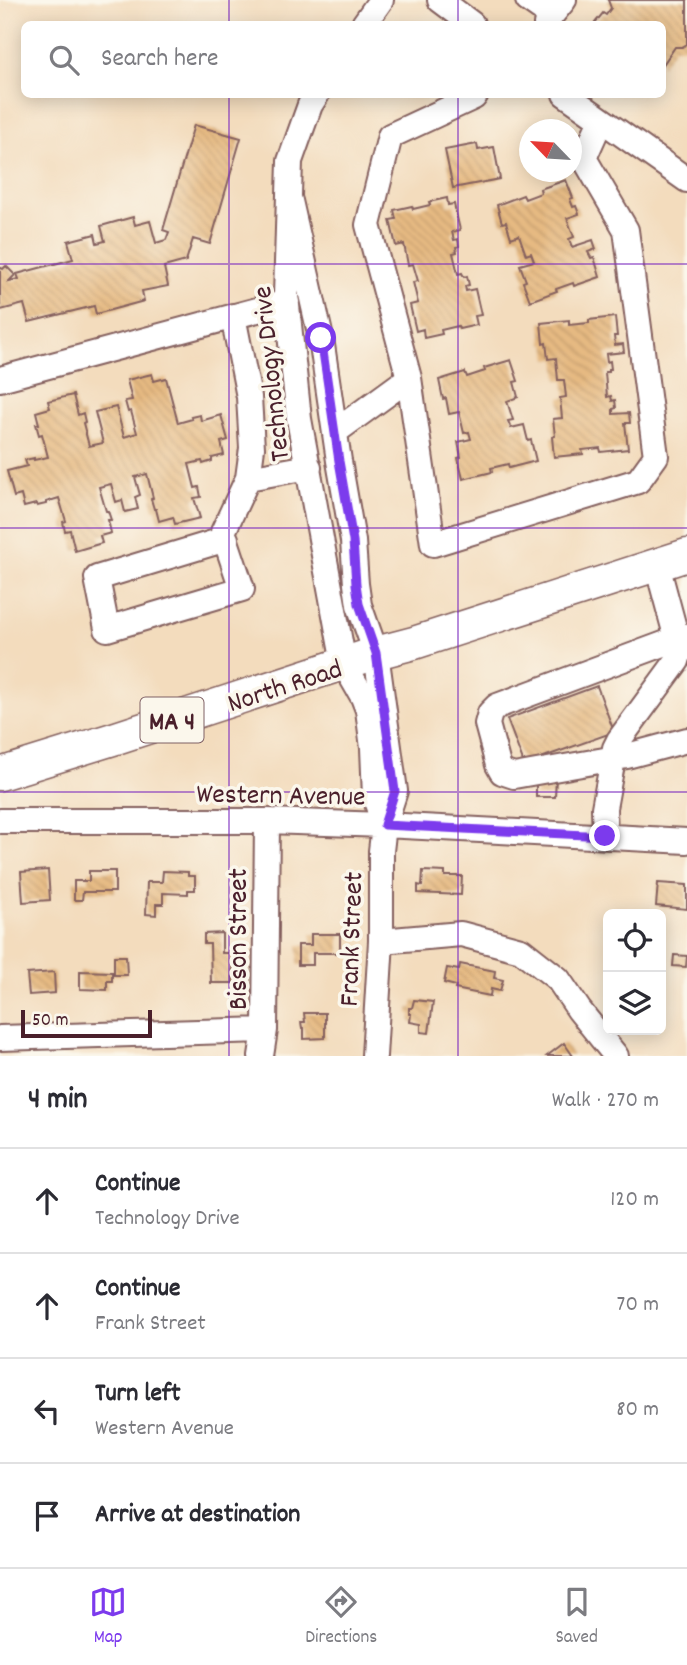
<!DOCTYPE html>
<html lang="en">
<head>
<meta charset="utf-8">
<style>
  body { margin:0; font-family:Dekko,sans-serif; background:#f2f2f3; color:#2b2b33 }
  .controls { position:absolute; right:21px; bottom:21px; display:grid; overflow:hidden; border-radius:10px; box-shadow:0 4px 18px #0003 }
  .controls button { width:63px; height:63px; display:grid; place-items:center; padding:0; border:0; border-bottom:2px solid #e1e1e2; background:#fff; color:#2b2b33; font:35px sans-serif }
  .compass { position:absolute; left:519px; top:119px; width:63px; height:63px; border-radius:50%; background:#fff; box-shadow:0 4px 18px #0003; rotate:295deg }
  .scale { position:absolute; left:21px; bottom:18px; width:131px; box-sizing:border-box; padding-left:7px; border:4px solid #4a1f2b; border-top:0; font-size:19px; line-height:24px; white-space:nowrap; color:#4a1f2b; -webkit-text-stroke:5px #fbf7ec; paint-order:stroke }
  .stop { position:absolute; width:21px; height:21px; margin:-16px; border:5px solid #7c3aed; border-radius:50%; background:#fff }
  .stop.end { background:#7c3aed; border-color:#fff; box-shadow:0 2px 7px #0008 }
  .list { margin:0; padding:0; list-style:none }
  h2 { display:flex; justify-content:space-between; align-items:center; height:91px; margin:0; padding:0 28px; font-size:30px }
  h2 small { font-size:23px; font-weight:400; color:#7c7c81 }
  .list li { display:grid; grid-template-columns:46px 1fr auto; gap:21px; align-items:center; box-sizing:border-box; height:105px; padding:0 28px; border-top:2px solid #e1e1e2 }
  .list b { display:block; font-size:26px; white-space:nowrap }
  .list p { margin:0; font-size:23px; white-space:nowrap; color:#7c7c81 }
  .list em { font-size:23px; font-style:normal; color:#7c7c81 }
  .icon { flex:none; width:38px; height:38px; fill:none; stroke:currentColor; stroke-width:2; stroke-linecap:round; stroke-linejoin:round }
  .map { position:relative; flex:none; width:687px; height:1056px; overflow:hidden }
  .search { position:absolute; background:#fff; box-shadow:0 4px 18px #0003; left:21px; right:21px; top:21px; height:77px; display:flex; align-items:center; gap:18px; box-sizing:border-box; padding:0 24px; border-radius:10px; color:#7c7c81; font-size:26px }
  .sheet { height:511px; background:#fff }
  nav { display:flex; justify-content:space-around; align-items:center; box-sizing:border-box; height:98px; border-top:2px solid #e1e1e2; background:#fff; font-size:19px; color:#7c7c81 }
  nav a { display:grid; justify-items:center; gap:4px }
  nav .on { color:#7c3aed }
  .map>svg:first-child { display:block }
  .building { fill:url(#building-back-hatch) }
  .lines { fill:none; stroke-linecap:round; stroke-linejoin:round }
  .minor-casing { stroke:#85615e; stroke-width:28 }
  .major-casing { stroke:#85615e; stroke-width:35 }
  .minor { stroke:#fff; stroke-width:24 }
  .major { stroke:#fff; stroke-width:32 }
  .route { stroke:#7c3aed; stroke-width:9 }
  .grid { fill:none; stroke:#7b2cbf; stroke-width:2; stroke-opacity:0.55 }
  .labels { text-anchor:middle; stroke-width:7; stroke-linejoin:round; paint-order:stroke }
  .shield { fill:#fbf7ec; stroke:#7f6065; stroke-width:2 }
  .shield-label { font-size:26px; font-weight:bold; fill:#4a1f2b }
  .street-label { font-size:28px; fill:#4a1f2b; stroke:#fbf7ec }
</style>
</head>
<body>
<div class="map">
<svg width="687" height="1056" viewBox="0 0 687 1056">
  <defs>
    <pattern id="building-back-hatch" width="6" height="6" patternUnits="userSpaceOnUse" patternTransform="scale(1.75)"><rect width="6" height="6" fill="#e6ba82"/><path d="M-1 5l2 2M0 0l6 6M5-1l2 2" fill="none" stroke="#c79f70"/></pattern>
  </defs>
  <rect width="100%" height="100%" fill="#fbf7ec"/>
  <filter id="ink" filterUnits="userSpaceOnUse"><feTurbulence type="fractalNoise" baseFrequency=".0143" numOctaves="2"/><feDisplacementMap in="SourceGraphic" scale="14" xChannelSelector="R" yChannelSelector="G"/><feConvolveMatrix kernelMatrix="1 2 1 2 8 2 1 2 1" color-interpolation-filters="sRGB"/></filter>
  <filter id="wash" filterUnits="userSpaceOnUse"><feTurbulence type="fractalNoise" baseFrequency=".00686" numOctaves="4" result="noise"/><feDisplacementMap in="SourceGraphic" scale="28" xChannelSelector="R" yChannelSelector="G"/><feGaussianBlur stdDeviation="1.57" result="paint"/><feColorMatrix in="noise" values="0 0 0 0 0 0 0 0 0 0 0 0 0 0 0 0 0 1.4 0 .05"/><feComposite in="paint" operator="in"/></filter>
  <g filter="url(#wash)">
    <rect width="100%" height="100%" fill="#f3dcbd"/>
    <g id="blocks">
      <!-- building -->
      <path class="building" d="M608 0H687V44L682 47H675L662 66V24H594L603 13 606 15 611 8Z
        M194 125 241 138 210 244 193 239 186 261 164 267 168 286 142 291 144 301 96 314 94 306 29 322 24 304 1 310 0 309V267L3 269 6 266 15 275 9 281 19 279 17 274 73 259 68 241 95 234 97 243 105 241 101 226 133 217 135 225 150 221 156 243 166 240 169 232 163 230Z
        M477 144 478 150 494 147 500 179 453 188 445 150Z
        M566 180 573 198 570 199 573 207 576 206 579 214 567 218 574 237 569 239 572 247 593 240 596 249 588 252 591 258 594 257 600 277 574 286 573 283 556 289 557 291 530 301 523 282 526 281 520 265 534 261 531 253 526 255 519 235 511 238 506 222 502 223 497 205 523 195 525 199 541 193 540 189Z
        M447 198 448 205 454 204 460 230 452 232 454 240 458 239 459 246 456 247 457 252 453 253 458 274 462 273 464 277 467 276 469 285 465 286 466 291 475 289 481 315 475 316 477 325 459 329 458 326 441 330 442 334 424 338 423 329 416 331 410 305 418 303 413 282 418 281 413 264 408 265 404 244 396 246 390 220 396 219 394 210 412 206 413 209 430 205 429 202Z
        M615 317 617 336H614L615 345 623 344 624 352 606 354 607 362 610 361 611 369H609V372H605L607 397 611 396 612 401 615 400 616 408 613 409V414L629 413 630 423H625L628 449 601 452 600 448 582 450 583 454 554 457 552 437 555 436 553 419 562 418 560 398 566 397 564 380H558L556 358 548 359 546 343 543 344 541 323 569 320V325L589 323V320Z
        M511 360 518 381 514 382 518 397 507 401 513 420 508 421 511 428 524 425 528 441 531 440 536 461 509 468 508 464 491 468 492 472 463 479 458 458 461 457 458 442 471 439 469 432 464 433 459 412 449 414 446 398 443 399 439 380 465 372 467 377 485 371 484 368Z
        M152 374 154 381 166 378 178 423 192 419 191 417 200 415 201 421 221 415 228 440 221 442 224 455 212 458V461L203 464 202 461 189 464 195 488 199 487 201 497 194 498 200 518 175 524 173 517 159 521 156 509H154L151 499 153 498 147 474 135 477 140 495 135 497 138 509 125 512 122 500 116 502 111 484 99 487 106 511H108L111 520H108L111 533 100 536 102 543 75 551 70 530 65 531 63 522 66 521 59 498 46 502V504L37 506 36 504 24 507 21 495 14 497 7 471 27 466 25 460 34 458V460L48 457 42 434 39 435 36 424H39L36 412 50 408 48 401 73 395 78 415 83 413 85 422 83 423 89 446 103 443 95 412 116 407 124 437 137 433 131 411 128 412 125 401 132 400 127 380Z
        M597 686 614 732 524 764 507 719Z
        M536 777 556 778 555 797H536Z
        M48 870 50 900 23 902 21 872Z
        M89 871H115V892H83L82 900H74V881H89Z
        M163 871 188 872V876H195V890H188V894L163 893V904H156V915L146 914 147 882H162Z
        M423 871 445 872V876H462L461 895 418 893V885L422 886Z
        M658 883 687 885V909L656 906Z
        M222 933V953H232L233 983H211L210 944H204V934Z
        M311 934H340V953H313V965H298V945H311Z
        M674 955 687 956 686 967 673 966Z
        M114 956H126L127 975H114Z
        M460 964 495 971 494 978 503 980 500 991 491 989 490 996 455 989 456 986 444 983 447 968 459 970Z
        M80 971 112 972V981H107V990L80 989Z
        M54 972 55 993 29 995 27 974Z
        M414 1000 433 1002 429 1033 421 1032V1024L410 1022 411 1014H409V1008H412Z
        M304 1013H325V1038L304 1039V1028H302L301 1022H305Z
        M564 1043 573 1056H547Z"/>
    </g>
  </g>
  <g filter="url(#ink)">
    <use href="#blocks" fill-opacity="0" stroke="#85615e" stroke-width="2"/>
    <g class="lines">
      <!-- minor casing -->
      <g class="minor-casing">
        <path id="minor" d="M440 0 472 24
          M528 0 551 16 546 24
          M551 16 564 0
          M364 24 381 0
          M317 94 310 105 290 161 286 296 299 419 344 664 363 697 368 710 373 748 375 797 384 825
          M476 94 474 97 390 136 368 225 409 378 433 544 638 481 656 456 626 230 584 158 601 120
          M565 94 687 180
          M290 201 321 338 339 461 353 541 356 584 359 605 376 653 395 791 384 825 381 851V941L374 1056
          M233 316 249 397 252 448 248 478
          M0 379 287 302
          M335 432 409 378
          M226 539 97 578 107 629 242 589 223 532 248 478 309 467
          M657 565 677 639 497 706 490 713 487 724 498 765 502 772 514 776 627 756 687 740
          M0 821H267L384 825 687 841
          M605 836 604 808 615 748 619 740 677 661 680 650 677 639 687 636
          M381 941 461 934 521 950 558 979 579 1010 616 1056
          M0 1038 265 1030
          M261 1056 265 1030 267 821"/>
      </g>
      <!-- major casing -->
      <g class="major-casing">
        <path id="major" d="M0 774 113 739 376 653 414 643 687 555"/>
      </g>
      <!-- minor -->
      <use href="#minor" class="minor"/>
      <!-- major -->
      <use href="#major" class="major"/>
    </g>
  </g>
  <g class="lines" filter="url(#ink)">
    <!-- route -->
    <path class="route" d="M321 338 339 461 353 541 356 584 359 604 376 653 395 791 384 825 605 836"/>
  </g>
  <!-- grid -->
  <path class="grid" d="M229 0V24M458 0V24M229 94V1056M458 94V1056M0 264H687M0 528H687M0 792H687"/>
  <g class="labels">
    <!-- shield labels -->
    <rect class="shield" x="140.5" y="697.5" width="63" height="45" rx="5"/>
    <g class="shield-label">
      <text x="172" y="729">MA 4</text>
    </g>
    <!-- street labels -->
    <g class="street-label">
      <text transform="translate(269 374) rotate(-96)" y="10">Technology Drive</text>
      <text transform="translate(284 684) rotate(-18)" y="10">North Road</text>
      <text transform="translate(281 793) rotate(1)" y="10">Western Avenue</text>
      <text transform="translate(236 939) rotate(-90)" y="10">Bisson Street</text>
      <text transform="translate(349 939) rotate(-88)" y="10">Frank Street</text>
    </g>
  </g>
</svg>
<div class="controls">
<button><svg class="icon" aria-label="locate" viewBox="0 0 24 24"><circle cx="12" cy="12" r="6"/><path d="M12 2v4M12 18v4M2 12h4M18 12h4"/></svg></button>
<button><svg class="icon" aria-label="layers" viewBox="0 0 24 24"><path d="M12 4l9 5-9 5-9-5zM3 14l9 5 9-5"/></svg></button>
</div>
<svg class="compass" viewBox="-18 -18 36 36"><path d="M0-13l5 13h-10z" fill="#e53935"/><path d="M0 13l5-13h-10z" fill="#7c7c81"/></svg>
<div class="scale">50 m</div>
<div class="stop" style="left:321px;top:338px"></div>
<div class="stop end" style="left:605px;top:836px"></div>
<div class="search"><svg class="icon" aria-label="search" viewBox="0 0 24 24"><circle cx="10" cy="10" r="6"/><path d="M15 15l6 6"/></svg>Search here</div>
</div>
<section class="sheet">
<h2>4 min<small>Walk · 270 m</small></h2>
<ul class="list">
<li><svg class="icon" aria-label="ahead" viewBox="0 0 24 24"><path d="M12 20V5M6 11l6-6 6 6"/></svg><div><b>Continue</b><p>Technology Drive</p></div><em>120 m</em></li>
<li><svg class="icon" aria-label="ahead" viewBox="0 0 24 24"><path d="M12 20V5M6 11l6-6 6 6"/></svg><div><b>Continue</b><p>Frank Street</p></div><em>70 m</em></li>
<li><svg class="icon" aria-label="left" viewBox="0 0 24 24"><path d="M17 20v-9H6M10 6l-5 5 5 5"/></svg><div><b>Turn left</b><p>Western Avenue</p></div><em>80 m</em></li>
<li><svg class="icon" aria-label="arrive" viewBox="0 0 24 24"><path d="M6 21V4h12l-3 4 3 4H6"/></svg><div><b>Arrive at destination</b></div></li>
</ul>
</section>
<nav>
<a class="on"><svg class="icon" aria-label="map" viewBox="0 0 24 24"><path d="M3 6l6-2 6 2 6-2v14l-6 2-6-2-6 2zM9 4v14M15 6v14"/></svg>Map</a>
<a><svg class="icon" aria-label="directions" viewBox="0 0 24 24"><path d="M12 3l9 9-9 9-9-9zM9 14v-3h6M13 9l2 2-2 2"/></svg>Directions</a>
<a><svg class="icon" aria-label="saved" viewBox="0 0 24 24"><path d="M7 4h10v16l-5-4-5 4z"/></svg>Saved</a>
</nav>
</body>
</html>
